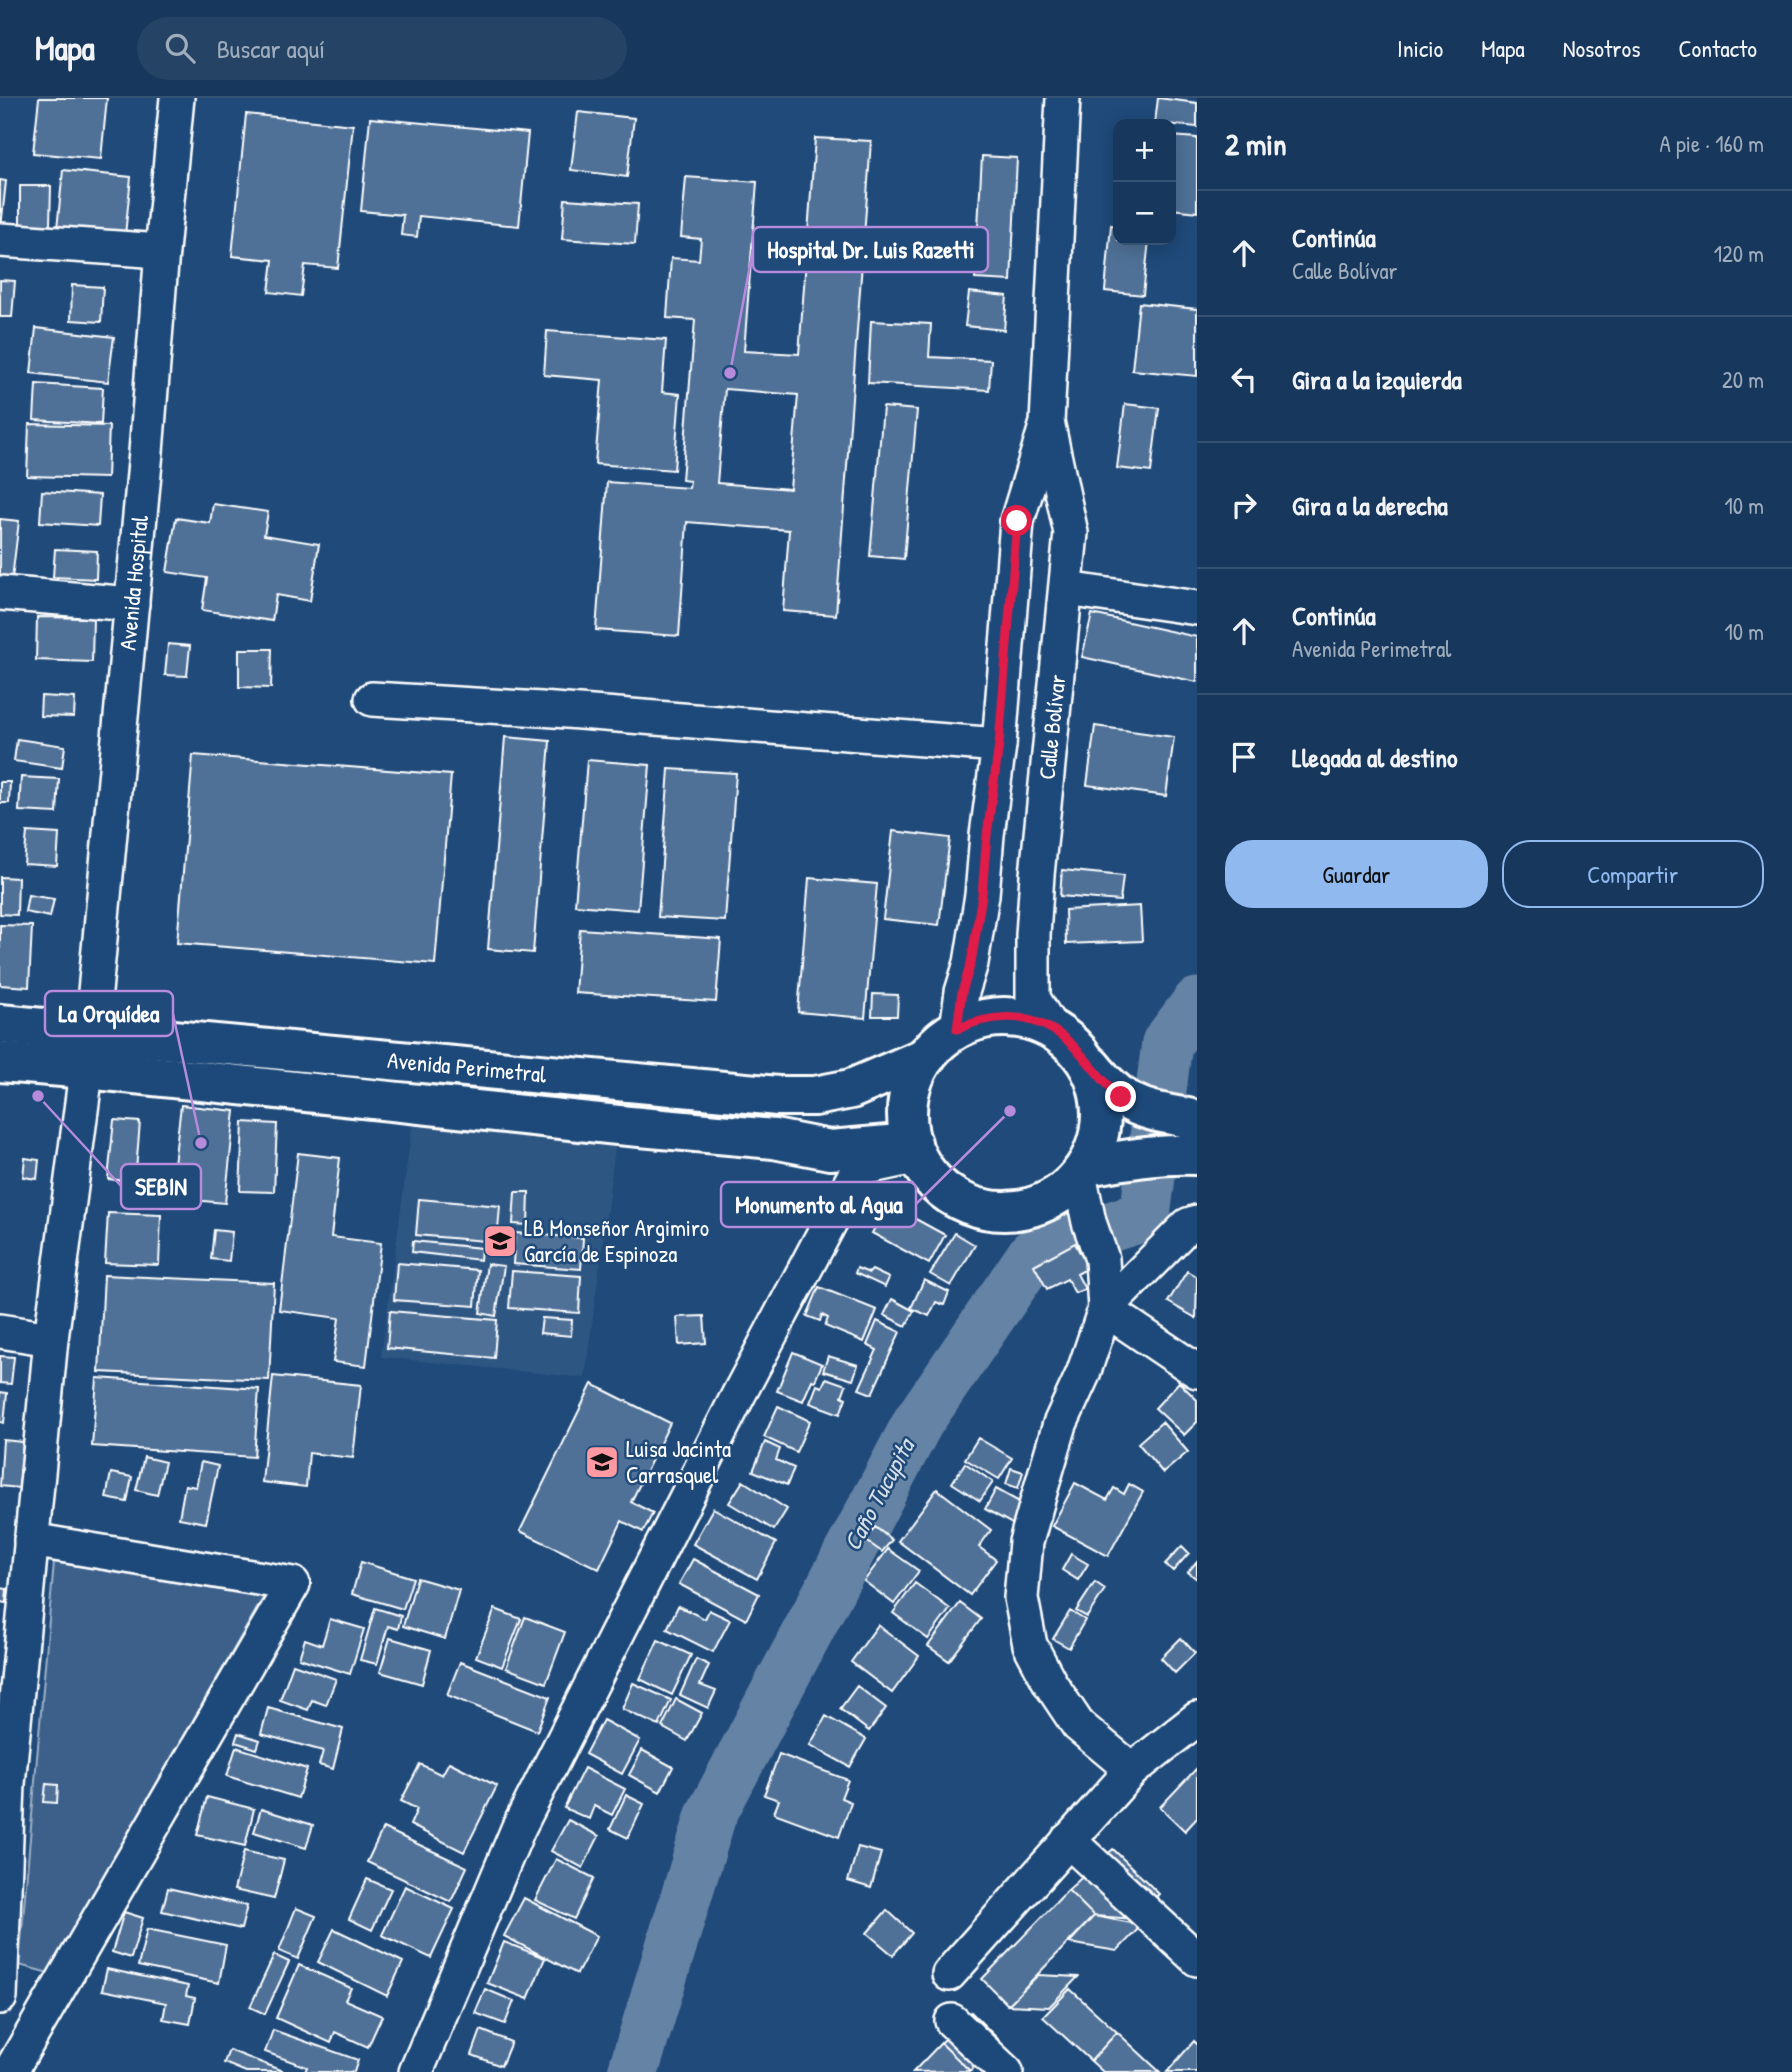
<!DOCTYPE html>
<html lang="es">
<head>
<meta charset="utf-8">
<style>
  body { margin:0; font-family:"Patrick Hand",sans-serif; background:#244365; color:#f1f3f6 }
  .controls { position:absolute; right:21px; top:21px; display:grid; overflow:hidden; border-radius:14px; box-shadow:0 4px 18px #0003 }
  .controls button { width:63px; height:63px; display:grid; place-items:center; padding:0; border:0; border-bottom:2px solid #365272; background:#17385c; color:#f1f3f6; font:35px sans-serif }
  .stop { position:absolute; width:21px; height:21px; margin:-16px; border:5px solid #e11d48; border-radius:50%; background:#fff }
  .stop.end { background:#e11d48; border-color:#fff; box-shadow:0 2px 7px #0008 }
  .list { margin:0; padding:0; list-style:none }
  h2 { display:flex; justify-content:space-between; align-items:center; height:91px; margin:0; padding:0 28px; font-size:30px }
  h2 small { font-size:23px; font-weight:400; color:#9eacbb }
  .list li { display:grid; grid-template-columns:46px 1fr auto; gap:21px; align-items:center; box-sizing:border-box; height:126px; padding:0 28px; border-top:2px solid #365272 }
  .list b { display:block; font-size:26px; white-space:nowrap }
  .list p { margin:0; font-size:23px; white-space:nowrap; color:#9eacbb }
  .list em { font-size:23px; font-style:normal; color:#9eacbb }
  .actions { display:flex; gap:14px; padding:21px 28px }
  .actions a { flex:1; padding:16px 0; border:2px solid #90b9f0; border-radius:28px; text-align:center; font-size:24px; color:#90b9f0 }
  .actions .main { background:#90b9f0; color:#111 }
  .icon { flex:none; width:38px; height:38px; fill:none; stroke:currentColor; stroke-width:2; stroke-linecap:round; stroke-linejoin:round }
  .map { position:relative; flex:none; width:1197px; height:1974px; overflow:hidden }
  header { display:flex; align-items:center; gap:42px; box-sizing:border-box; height:98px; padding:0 35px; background:#17385c; border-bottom:2px solid #365272 }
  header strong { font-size:33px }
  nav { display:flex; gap:38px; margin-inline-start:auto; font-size:24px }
  .search { width:490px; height:63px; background:#244365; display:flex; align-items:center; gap:18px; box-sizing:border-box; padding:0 24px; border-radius:38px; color:#9eacbb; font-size:26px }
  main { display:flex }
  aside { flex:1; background:#17385c }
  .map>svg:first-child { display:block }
  .built { fill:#2e5683 }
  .green { fill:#3c618b; stroke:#9eb0c5; stroke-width:2 }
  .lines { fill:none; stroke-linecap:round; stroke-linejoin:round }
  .river { stroke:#6583a4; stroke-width:51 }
  .building { fill:#507197; stroke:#fff; stroke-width:2; fill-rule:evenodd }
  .street-casing { stroke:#fff; stroke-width:38 }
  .secondary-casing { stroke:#fff; stroke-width:44 }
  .street { stroke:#1f4a7a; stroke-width:33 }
  .secondary { stroke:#1f4a7a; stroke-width:38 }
  .route { stroke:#e11d48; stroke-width:9 }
  .labels { text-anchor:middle; stroke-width:5; stroke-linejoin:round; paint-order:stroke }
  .street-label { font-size:23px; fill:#fff; stroke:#1f4a7a }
  .poi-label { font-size:23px; fill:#fff; stroke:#1f4a7a; text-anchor:start }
  .water-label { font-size:24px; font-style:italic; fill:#d8e0e8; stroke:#1f4a7a }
  .leader { fill:none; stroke:#b68bdc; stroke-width:2.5 }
  .callout-dot { fill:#b68bdc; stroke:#1f4a7a; stroke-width:2.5 }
  .callout { fill:#1f4a7a; stroke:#b68bdc; stroke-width:2.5 }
  .callout-label { font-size:24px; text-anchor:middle; font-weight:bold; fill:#fff }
</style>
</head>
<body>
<header>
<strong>Mapa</strong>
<div class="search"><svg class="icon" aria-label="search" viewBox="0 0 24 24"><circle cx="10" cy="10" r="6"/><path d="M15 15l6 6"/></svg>Buscar aquí</div>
<nav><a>Inicio</a><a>Mapa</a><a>Nosotros</a><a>Contacto</a></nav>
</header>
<main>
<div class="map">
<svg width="1197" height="1974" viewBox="0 0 1197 1974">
  <rect width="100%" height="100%" fill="#1f4a7a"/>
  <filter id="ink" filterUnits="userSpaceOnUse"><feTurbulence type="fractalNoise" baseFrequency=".0143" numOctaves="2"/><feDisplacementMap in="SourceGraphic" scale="14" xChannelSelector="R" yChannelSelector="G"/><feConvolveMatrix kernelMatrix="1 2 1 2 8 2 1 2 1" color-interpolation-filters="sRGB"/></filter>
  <g filter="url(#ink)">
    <!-- built -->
    <path class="built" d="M415 1006 618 1027 585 1280 381 1259Z"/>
    <!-- green -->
    <path class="green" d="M54 1464 264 1498 49 1875 19 1867Z"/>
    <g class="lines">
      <!-- river -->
      <path class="river" d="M633 1974 711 1717 918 1324 1033 1156 1061 1144 1145 1118 1167 945 1197 905"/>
    </g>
    <!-- building -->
    <path class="building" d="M39 0H107L101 61 33 55Z
      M1158 0 1197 5V29L1155 25Z
      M578 14 634 20 627 79 571 72Z
      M246 16 353 27 338 170 305 167 301 198 269 194 273 162 232 158Z
      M370 20 528 35 519 128 419 118 417 139 401 137 403 117 361 113Z
      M1171 38 1197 40V114L1171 111Z
      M815 40 871 43 836 517 783 513 789 432 687 424 679 538 596 532 607 384 689 390 690 383 682 382 695 222 667 220 671 160 699 162 701 141 681 139 686 79 757 84 744 253 799 256ZM725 291 798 297 790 391 717 385Z
      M982 58 1017 60 1011 183 975 181Z
      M63 72 131 79 124 147 56 141Z
      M0 82 6 83 1 130H0Z
      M20 88H51L50 127H20Z
      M565 101 638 106 635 146 562 141Z
      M1111 127 1118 128V142H1149L1143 197 1105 193Z
      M0 182 15 183 12 219H0Z
      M72 187 103 189 101 224 71 222Z
      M969 194 1007 198 1004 232 965 228Z
      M1139 205 1197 211V278L1132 272Z
      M871 223 931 226 929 259 991 262 989 292 868 285Z
      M36 230 114 239 108 284 31 275Z
      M547 233 666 242 662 294 680 296 674 372 595 366 602 282 544 277Z
      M36 286 103 290 101 326 34 322Z
      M1125 306 1159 310 1151 374 1117 370Z
      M883 309 917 312 904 461 870 458Z
      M29 326 109 328 107 380 27 378Z
      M42 393 100 397 98 428 40 424Z
      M213 406 268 414 264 437 319 446 310 503 276 497 272 523 202 512 207 480 167 474 176 420 210 425Z
      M0 421 19 423 12 481 0 480Z
      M55 451 97 453 96 481 53 479Z
      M1092 516 1197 539V584L1082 559Z
      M37 519 93 520 92 564 36 562Z
      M168 546 190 548 187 578 165 577Z
      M239 551H272L271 590 239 589Z
      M41 598 75 600 74 619 40 618Z
      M1095 628 1174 639 1166 698 1087 687Z
      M505 639 550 643 533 855 488 851Z
      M17 641 65 648 62 670 14 663Z
      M193 657 451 677 435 866 177 845Z
      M587 662 650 667 638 812 575 807Z
      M669 671 736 675 725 823 658 819Z
      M21 679 59 681 57 715 19 713Z
      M0 684H10L9 705H0Z
      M893 733 950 740 939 827 883 821Z
      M27 734 59 736 57 768 24 766Z
      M1062 772 1123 778 1120 803 1060 798Z
      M0 779 18 780 17 817 0 816Z
      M809 780 877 786 865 920 798 914Z
      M28 797 54 801 50 819 25 814Z
      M1140 808 1142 843 1066 846 1065 812Z
      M0 827 32 828 29 889 0 887Z
      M580 831 721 841 716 904 575 895Z
      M873 896 898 897 897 918H872Z
      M181 1007 235 1013 225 1105 170 1100Z
      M114 1022 140 1024 135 1084 108 1081Z
      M243 1024 277 1026 274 1094 240 1093Z
      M298 1055 340 1060 331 1139 381 1145 366 1268 333 1264 339 1220 279 1212Z
      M25 1060 39 1062 37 1081 23 1079Z
      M515 1094H529L528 1127 513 1126Z
      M419 1101 500 1108 497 1144 416 1137Z
      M888 1106 945 1137 929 1166 872 1135Z
      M108 1115 161 1117 159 1167 105 1165Z
      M214 1132 232 1134 229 1163 211 1161Z
      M515 1135 583 1140 581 1171 513 1166Z
      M955 1135 975 1147 951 1188 930 1176Z
      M413 1143 481 1150 480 1162 412 1154Z
      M1075 1145 1088 1170 1077 1176 1085 1191 1075 1195 1067 1181 1047 1191 1034 1167Z
      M397 1165 478 1172 475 1208 394 1202Z
      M487 1166 504 1168 496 1218 480 1215Z
      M857 1170 869 1175 872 1172 889 1180 885 1189 855 1175Z
      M512 1173 581 1178 579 1215 509 1210Z
      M1187 1173 1197 1179 1196 1220 1168 1204Z
      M104 1177 274 1185 269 1282 99 1274Z
      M924 1182 949 1194 944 1207 936 1204 929 1218 911 1210Z
      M819 1189 877 1212 864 1244 825 1228 828 1220 822 1217 820 1223 807 1218Z
      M892 1201 914 1213 906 1228 884 1217Z
      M390 1213 497 1222 494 1260 387 1250Z
      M704 1218 706 1245 679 1247 677 1219Z
      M542 1220 572 1222 571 1238 540 1235Z
      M877 1223 900 1234 872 1296 859 1291 877 1252 867 1247Z
      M793 1254 822 1266 815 1283 812 1282 803 1303 777 1293Z
      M0 1258 14 1259 11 1286 0 1285Z
      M828 1258 858 1267 853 1282 823 1273Z
      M273 1278 361 1287 353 1360 309 1355 306 1389 262 1384Z
      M97 1280 259 1291 254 1359 92 1348Z
      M826 1280 846 1287 842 1298 846 1300 840 1316 810 1305 817 1287 822 1289Z
      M1179 1284 1197 1302V1324L1184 1337 1155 1310Z
      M592 1286 670 1325 631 1404 653 1415 643 1434 622 1423 599 1471 520 1433Z
      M0 1294 7 1295 4 1325 0 1324Z
      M778 1308 810 1323 796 1354 764 1339Z
      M1162 1324 1188 1354 1163 1375 1138 1345Z
      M978 1340 1012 1360 999 1381 965 1361Z
      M3 1342 23 1344 19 1390 0 1388Z
      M765 1344 780 1351 776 1362 794 1370 787 1387 753 1373Z
      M144 1359 165 1364 157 1397 136 1392Z
      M201 1364 218 1368 206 1425 179 1420 185 1387 196 1389Z
      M965 1365 993 1384 980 1403 952 1385Z
      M1011 1370 1023 1374 1018 1390 1006 1386Z
      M111 1375 132 1379 127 1404 106 1400Z
      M743 1383 787 1411 774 1432 729 1405Z
      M1075 1385 1107 1402 1114 1390 1124 1396 1129 1386 1143 1394 1108 1458 1052 1428Z
      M937 1391 991 1432 979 1449 996 1462 970 1497 898 1443Z
      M996 1391 1025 1407 1014 1427 985 1411Z
      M713 1410 776 1445 757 1481 693 1446Z
      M875 1429 892 1442 882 1454 865 1442Z
      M1182 1448 1189 1455 1173 1473 1165 1466Z
      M888 1451 919 1473 894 1506 864 1483Z
      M1071 1456 1088 1466 1078 1482 1062 1472Z
      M693 1461 759 1496 746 1522 679 1486Z
      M1197 1463V1481L1188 1474Z
      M361 1464 413 1480 403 1511 352 1496Z
      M417 1480 459 1492 445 1541 403 1528Z
      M1095 1484 1105 1491 1087 1519 1076 1513Z
      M915 1485 950 1511 928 1541 893 1515Z
      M0 1490 7 1491 6 1505 0 1504Z
      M960 1505 981 1521 949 1563 928 1548Z
      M678 1508 705 1521 709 1512 730 1522 713 1554 667 1531Z
      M375 1510 401 1518 398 1531 388 1528 377 1566 360 1562Z
      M495 1511 521 1521 502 1569 476 1559Z
      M1070 1513 1085 1522 1069 1550 1053 1541Z
      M525 1519 565 1534 546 1585 506 1570Z
      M330 1521 364 1531 350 1576 299 1560 305 1541 322 1547Z
      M878 1527 919 1558 892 1595 851 1564Z
      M390 1540 431 1552 422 1586 380 1574Z
      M1181 1540 1195 1555 1175 1575 1161 1560Z
      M658 1542 691 1557 672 1597 640 1581Z
      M696 1561 709 1567 700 1587 716 1593 708 1610 680 1597Z
      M460 1564 550 1599 537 1633 447 1597Z
      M293 1566 336 1581 326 1607 312 1602 308 1612 280 1602Z
      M633 1585 671 1602 659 1628 622 1611Z
      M857 1588 886 1610 869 1633 840 1611Z
      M676 1601 702 1615 687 1643 662 1629Z
      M268 1610 343 1631 333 1671 319 1667 323 1653 261 1636Z
      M826 1618 866 1641 850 1669 810 1647Z
      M603 1622 640 1642 622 1676 585 1656Z
      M238 1635 260 1642 257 1651 235 1644Z
      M236 1649 307 1671 298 1700 227 1678Z
      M642 1652 673 1669 660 1694 629 1677Z
      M779 1656 848 1682 841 1700 851 1704 839 1739 774 1715 779 1702 764 1697Z
      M449 1664 497 1688 464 1754 410 1727 417 1711 401 1703 420 1666 442 1677Z
      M584 1670 625 1691 612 1717 594 1708 589 1721 564 1710Z
      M1197 1670V1720L1185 1733 1160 1709Z
      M46 1686 58 1687 57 1705 44 1704Z
      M626 1697 644 1706 628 1740 610 1731Z
      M207 1699 254 1711 245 1748 197 1737Z
      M261 1711 313 1727 306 1750 254 1734Z
      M568 1722 599 1738 583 1770 551 1753Z
      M383 1730 467 1769 451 1804 367 1764Z
      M858 1749 881 1755 871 1790 848 1783Z
      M1113 1751 1159 1796 1135 1821 1094 1818 1068 1792Z
      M244 1753 284 1762 274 1801 234 1792Z
      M556 1761 594 1780 574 1821 535 1802Z
      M367 1781 391 1791 372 1832 349 1821Z
      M405 1788 454 1811 431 1860 382 1837Z
      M168 1790 247 1808 241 1831 162 1813Z
      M1068 1792 1094 1818 1008 1907 982 1881Z
      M524 1800 597 1838 577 1876 504 1838Z
      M296 1810 316 1818 298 1861 279 1853Z
      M887 1812 912 1835 893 1857 867 1835Z
      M124 1814 143 1820 131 1860 112 1854Z
      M1094 1818 1142 1827 1117 1853 1069 1845Z
      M147 1831 226 1847 219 1885 138 1868Z
      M334 1831 403 1864 387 1898 318 1864Z
      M504 1844 545 1860 528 1901 487 1885Z
      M274 1857 289 1864 265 1916 250 1909Z
      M299 1867 351 1890 345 1902 382 1918 368 1949 335 1934 331 1945 276 1920Z
      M107 1871 188 1888 186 1898 195 1900 190 1926 163 1921 166 1905 102 1892Z
      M1038 1877 1078 1879 1049 1909 1008 1907Z
      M485 1891 514 1903 505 1926 475 1915Z
      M1070 1891 1117 1934 1091 1963 1043 1919Z
      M971 1914 999 1942 970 1973 941 1945Z
      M273 1932 358 1962 354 1974H305L307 1969 265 1954Z
      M481 1932 511 1944 501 1968 472 1957Z
      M1117 1934 1160 1974H1103L1091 1963Z
      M1194 1943 1197 1946V1974H1167Z
      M941 1945 970 1973 913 1974Z
      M229 1952 285 1974H246L224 1965Z"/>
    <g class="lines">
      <!-- street casing -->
      <g class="street-casing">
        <g id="street">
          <path d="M0 142 162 153"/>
          <path d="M1048 328 1071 435 1037 777 1033 837V900L1051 930"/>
          <path d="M1067 491 1197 510"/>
          <path d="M0 495 132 506"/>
          <path d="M372 601 541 611 999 647"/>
          <path d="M957 931 962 894 971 865 982 797 987 737 999 647 1017 423 1047 325 1063 0"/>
          <path d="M1079 1077 1089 1124 1102 1161 1105 1211 1083 1276 1060 1326 1042 1387 1026 1444 1021 1500 1030 1547 1050 1585 1078 1627 1132 1672"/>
          <path d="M1197 1124 1188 1127 1105 1211 1197 1273"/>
          <path d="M0 1233 51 1241"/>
          <path d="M1068 1742 1197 1861"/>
          <path d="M949 1876 1132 1672 1197 1621"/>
          <path id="s1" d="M0 1899 8 1686 51 1241 91 936 146 354 162 153 177 0"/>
          <path d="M952 1923 1006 1974"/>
          <path d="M10 1974 293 1486 31 1442"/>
          <path d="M416 1974 518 1731 739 1296 858 1071 918 1058"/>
        </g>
      </g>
      <!-- secondary casing -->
      <g class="secondary-casing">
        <g id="secondary">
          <circle cx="1004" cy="1016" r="97"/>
          <path id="s2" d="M0 926 778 998H815L851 991 926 959"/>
          <path d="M0 964 87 971 618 1027 774 1041 830 1052 912 1045"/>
          <path d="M1091 968C1127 1013 1144 1011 1197 1022"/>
          <path d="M1086 1068C1122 1062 1160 1055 1197 1057"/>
        </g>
      </g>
      <!-- street -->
      <use href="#street" class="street"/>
      <!-- secondary -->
      <use href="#secondary" class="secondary"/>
    </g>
  </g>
  <g class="lines" filter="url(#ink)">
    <!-- route -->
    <path class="route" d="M1017 423 999 646 987 737 982 797 971 865 962 894 957 931C1004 911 1045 915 1080 955 1094 970 1104 986 1121 999"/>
  </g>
  <!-- icons -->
  <defs>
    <g id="school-square" transform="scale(1.75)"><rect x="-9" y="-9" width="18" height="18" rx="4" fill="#ff9aa2" stroke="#1f4a7a"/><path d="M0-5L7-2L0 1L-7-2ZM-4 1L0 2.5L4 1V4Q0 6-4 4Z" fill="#111"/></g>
  </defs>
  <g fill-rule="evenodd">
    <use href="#school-square" x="500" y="1143"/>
    <use href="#school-square" x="602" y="1364"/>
  </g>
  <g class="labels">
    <!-- street labels -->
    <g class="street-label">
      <text dy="8" stroke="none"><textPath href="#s1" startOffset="1421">Avenida Hospital</textPath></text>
      <text transform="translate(1052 629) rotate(-84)" y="8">Calle Bolívar</text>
      <text dy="8" stroke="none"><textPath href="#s2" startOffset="469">Avenida Perimetral</textPath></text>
    </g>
    <!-- poi labels -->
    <g class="poi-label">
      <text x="524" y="1138">LB Monseñor Argimiro<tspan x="524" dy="26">García de Espinoza</tspan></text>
      <text x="626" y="1359">Luisa Jacinta<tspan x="626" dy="26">Carrasquel</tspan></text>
    </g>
    <!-- water labels -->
    <g class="water-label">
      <text transform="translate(879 1397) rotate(-62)" y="8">Caño Tucupita</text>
    </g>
  </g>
  <!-- callouts -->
  <path class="leader" d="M730 275L753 151M201 1045L173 916M38 998L121 1088M1010 1013L916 1106"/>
  <g class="callout-dot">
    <circle cx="730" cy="275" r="7"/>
    <circle cx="201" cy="1045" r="7"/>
    <circle cx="38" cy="998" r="7"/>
    <circle cx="1010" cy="1013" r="7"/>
  </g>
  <g class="callout">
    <rect x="753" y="129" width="235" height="45" rx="7"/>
    <rect x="45" y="893" width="128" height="45" rx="7"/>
    <rect x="121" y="1066" width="80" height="45" rx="7"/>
    <rect x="721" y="1084" width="195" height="45" rx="7"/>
  </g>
  <g class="callout-label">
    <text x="871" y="160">Hospital Dr. Luis Razetti</text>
    <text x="109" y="924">La Orquídea</text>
    <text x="161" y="1097">SEBIN</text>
    <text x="819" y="1115">Monumento al Agua</text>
  </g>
</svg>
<div class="controls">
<button>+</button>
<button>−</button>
</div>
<div class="stop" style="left:1017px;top:423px"></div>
<div class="stop end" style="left:1121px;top:999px"></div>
</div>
<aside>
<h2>2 min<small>A pie · 160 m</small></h2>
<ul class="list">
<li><svg class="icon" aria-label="ahead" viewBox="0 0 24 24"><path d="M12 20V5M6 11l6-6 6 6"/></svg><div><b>Continúa</b><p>Calle Bolívar</p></div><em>120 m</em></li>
<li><svg class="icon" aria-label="left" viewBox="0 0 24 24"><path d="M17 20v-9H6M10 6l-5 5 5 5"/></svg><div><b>Gira a la izquierda</b></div><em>20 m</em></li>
<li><svg class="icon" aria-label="right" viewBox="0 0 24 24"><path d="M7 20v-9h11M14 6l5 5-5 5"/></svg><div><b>Gira a la derecha</b></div><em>10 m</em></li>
<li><svg class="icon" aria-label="ahead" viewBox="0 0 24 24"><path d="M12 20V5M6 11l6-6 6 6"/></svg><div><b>Continúa</b><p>Avenida Perimetral</p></div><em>10 m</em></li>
<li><svg class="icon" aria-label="arrive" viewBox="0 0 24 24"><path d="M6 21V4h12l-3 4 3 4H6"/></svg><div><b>Llegada al destino</b></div></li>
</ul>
<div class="actions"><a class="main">Guardar</a><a>Compartir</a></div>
</aside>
</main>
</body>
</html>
